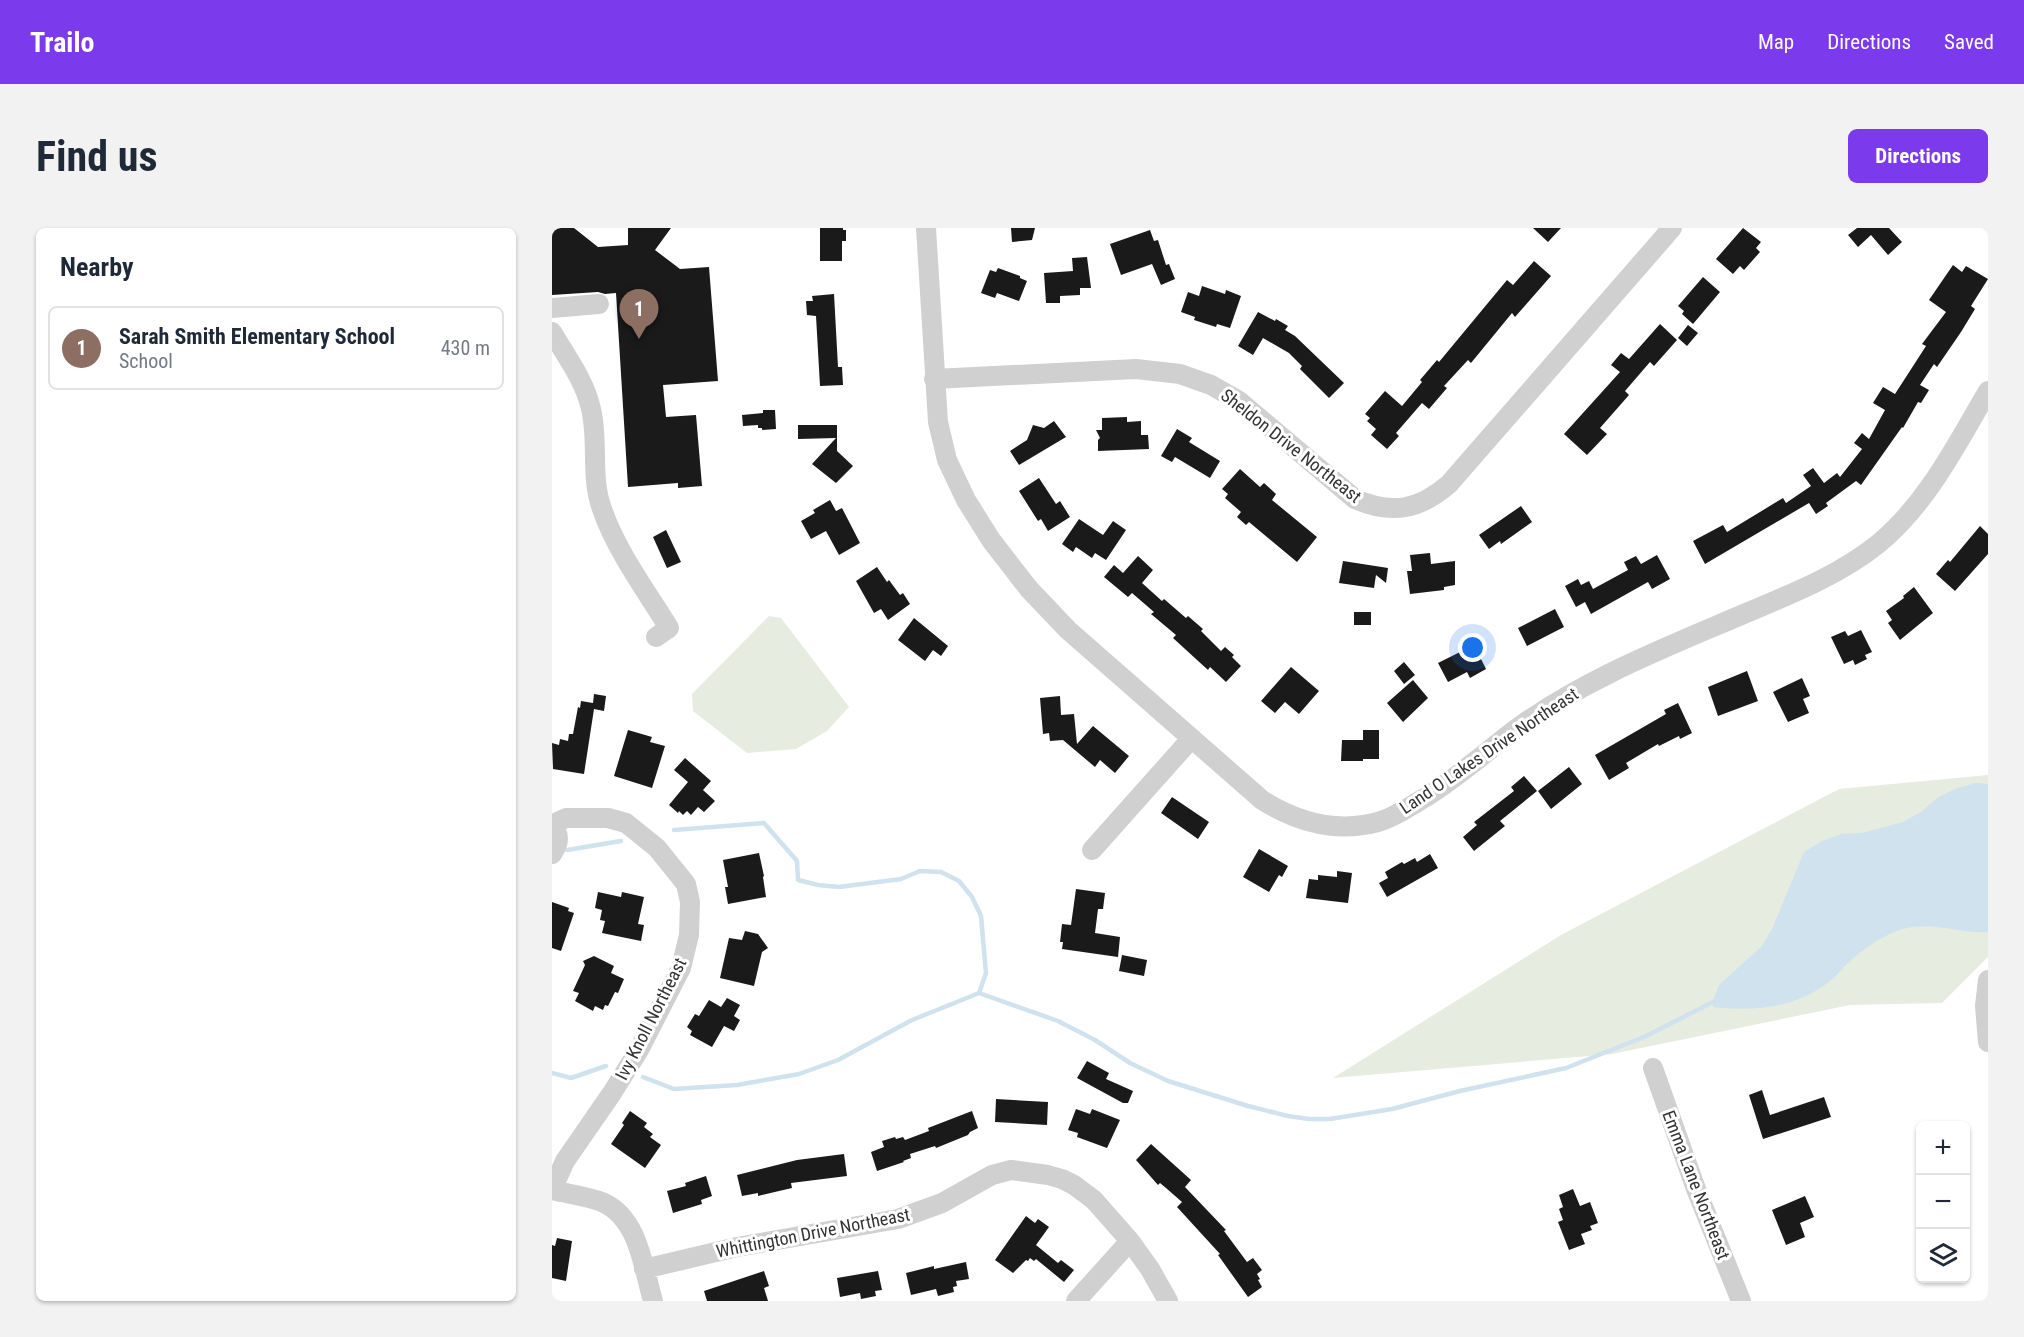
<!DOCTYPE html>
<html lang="en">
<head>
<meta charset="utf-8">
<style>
  body { margin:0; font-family:"Roboto Condensed",sans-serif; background:#f2f2f3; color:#1f2937 }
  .controls { position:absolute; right:18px; bottom:18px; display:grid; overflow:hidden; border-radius:9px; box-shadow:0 2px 4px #0004 }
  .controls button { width:54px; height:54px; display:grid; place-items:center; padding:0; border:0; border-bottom:2px solid #e0e1e3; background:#fff; color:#1f2937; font:30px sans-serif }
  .you { position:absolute; left:921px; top:420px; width:21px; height:21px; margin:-15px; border:4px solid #fff; border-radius:50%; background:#1a73e8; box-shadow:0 0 0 9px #1a73e833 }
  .badge { display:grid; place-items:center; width:39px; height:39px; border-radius:50%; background:#7c3aed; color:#fff; font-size:20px; font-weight:700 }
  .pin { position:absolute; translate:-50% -50px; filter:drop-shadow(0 2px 3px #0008) }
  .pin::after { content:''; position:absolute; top:32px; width:21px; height:18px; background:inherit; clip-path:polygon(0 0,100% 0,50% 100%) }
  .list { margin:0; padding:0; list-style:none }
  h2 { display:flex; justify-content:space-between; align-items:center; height:78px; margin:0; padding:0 24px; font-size:26px }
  h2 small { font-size:20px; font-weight:400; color:#747a83 }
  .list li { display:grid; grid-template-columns:39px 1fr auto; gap:18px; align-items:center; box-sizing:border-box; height:84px; margin:0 12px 12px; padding:0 12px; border:2px solid #e0e1e3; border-radius:9px }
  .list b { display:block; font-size:22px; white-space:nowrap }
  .list p { margin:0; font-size:20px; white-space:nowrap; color:#747a83 }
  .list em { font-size:20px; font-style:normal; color:#747a83 }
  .icon { flex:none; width:33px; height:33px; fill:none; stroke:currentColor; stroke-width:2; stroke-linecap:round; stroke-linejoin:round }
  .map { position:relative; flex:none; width:1436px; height:1073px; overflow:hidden; border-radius:9px }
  header { display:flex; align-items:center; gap:36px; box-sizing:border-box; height:84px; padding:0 30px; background:#7c3aed; color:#fff }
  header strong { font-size:28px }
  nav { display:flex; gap:33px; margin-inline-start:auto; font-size:21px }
  .intro { display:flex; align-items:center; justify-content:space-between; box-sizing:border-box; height:144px; padding:0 36px }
  h1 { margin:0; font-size:42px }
  .button { padding:15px 27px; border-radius:9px; background:#7c3aed; color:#fff; font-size:21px; font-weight:700 }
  main { display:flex; gap:36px; padding:0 36px }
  aside { flex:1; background:#fff; border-radius:9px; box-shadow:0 2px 4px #0004 }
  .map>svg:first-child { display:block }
  .green { fill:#e6ecdf }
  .water { fill:#cfe2ee }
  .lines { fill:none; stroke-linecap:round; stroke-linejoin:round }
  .stream { stroke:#cfe2ee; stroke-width:4.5 }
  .building { fill:#1a1a1a }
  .minor { stroke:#d0d0d0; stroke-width:20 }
  .labels { text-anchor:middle; stroke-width:6; stroke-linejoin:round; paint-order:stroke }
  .street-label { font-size:18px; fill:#333; stroke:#fff }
</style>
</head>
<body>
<header>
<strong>Trailo</strong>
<nav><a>Map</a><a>Directions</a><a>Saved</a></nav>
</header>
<div class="intro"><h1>Find us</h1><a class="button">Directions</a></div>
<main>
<aside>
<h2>Nearby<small></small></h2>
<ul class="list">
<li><span class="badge" style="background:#8d6e63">1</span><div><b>Sarah Smith Elementary School</b><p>School</p></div><em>430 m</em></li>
</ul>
</aside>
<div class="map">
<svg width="1436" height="1073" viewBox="0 0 1436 1073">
  <rect width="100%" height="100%" fill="#fff"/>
  <!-- green -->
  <path class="green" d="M217 388 229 390 297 479 275 503 244 521 195 525 141 483 140 466Z
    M1436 547V729L1390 775 1298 777 1060 826 781 850 1009 707 1287 561Z"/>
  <!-- water -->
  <path class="water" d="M1424 555 1436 556V704C1405 706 1376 691 1345 703 1327 710 1309 722 1295 736 1289 741 1285 748 1279 752 1246 780 1202 784 1161 779L1162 770 1167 757 1209 719 1220 701 1252 624 1270 613 1290 606 1310 605 1351 594 1369 584 1385 570 1403 561Z"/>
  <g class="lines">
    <!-- stream -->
    <path class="stream" d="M122 602 212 595 245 633 246 652 266 657 287 659 349 651 368 643 389 644 407 653 420 669 429 688 434 745 427 765
      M15 622 69 613
      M0 845 19 850 54 838
      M91 849 122 861 185 857 247 846 286 832 360 792 427 765 506 793 543 812 578 835 616 853 696 878 736 888 757 891H778L840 881 908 863 1014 840 1092 809 1161 774 1166 770"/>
  </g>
  <!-- building -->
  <path class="building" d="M0 0H22L46 19 76 17V0H119L103 22 128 41 157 39 166 153 111 157 114 189 144 187 150 258 126 260V255L76 259 64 65 53 66 46 64 0 67Z
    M268 0H291V2H294V13H290V33H268Z
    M459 0H483L480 12 460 14Z
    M981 0H1009L996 14Z
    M1191 0 1209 14 1204 20 1208 24 1192 42 1188 38 1181 46 1164 31Z
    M1305 0H1337L1350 14 1336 27 1319 7 1306 19 1296 7Z
    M598 2 602 13 606 12 614 37 617 36 623 51 609 57 600 36 569 47 558 16Z
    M535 29 539 60H528V67L508 68V75H494L492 45 521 43 520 30Z
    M982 33 999 48 963 89 960 85 919 135 916 132 892 158 895 160 877 181 870 175 844 205 847 208 835 221 819 207 824 201 815 193 818 190 813 186 833 163 850 178 870 154 868 152 885 132 887 134 955 52 961 57Z
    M1401 37 1410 44 1414 38 1436 51 1419 78 1423 81 1409 104 1385 139 1382 136 1368 157 1377 162 1369 175 1366 174 1351 200 1350 199 1309 257 1304 253 1274 275 1276 278 1264 286 1257 275 1153 336 1141 313 1171 297 1175 304 1231 270 1234 275 1259 258 1251 247 1261 240 1272 255 1285 245 1288 249 1310 221 1302 215 1310 205 1317 211 1333 182 1321 175 1331 159 1343 166 1374 118 1370 116 1394 84 1377 72Z
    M446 40 468 48V50L475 53 467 73 445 65 443 70 429 65 438 42 444 44Z
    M1151 49 1168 64 1141 96 1130 86 1132 83 1126 78Z
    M650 58 673 66 674 62 689 68 678 100 665 96 664 99 642 92 643 89 629 84 636 64 647 68Z
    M282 66 286 139H290L291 157 268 158 264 88 255 87 254 73H261L260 68Z
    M706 84 723 93 724 91 736 98 733 102 743 108 792 155 777 170 748 141 750 138 737 125 711 110 701 127 686 118Z
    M1108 96 1125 112 1102 138 1098 134 1073 163 1077 167 1048 200 1055 206 1035 227 1012 206 1068 144 1059 137 1069 125 1077 131Z
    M1136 97 1146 105 1135 118 1126 110Z
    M211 182H223L224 201 210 202V200H206V197L191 198 190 187 211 185Z
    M575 189V194L589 193V207H596L597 221 546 223V212L548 210 544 202H550V190Z
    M502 193 514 209 467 237 458 223 475 212 481 197 492 200Z
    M246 197H285V223L301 238 284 255 260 236 284 210 246 211Z
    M625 201 640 210 637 214 668 233 658 250 623 229 620 234 609 228Z
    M688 241 708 259 712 255 724 266 720 272 765 309 745 334 697 294 694 297 685 289 689 284 673 270 676 266 670 261Z
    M487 250 504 276 508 273 518 289 496 303 489 291 486 293 467 263Z
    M278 272 284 283 290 280 308 315 287 327 274 303 259 311 249 293 263 285 261 282Z
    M969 278 980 294 949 316 948 313 937 321 927 307Z
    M527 291 551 307 561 293 574 302 554 332 543 325 540 330 524 319 521 324 510 316Z
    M1428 298 1436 306V326L1403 363 1384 346 1396 332 1398 334Z
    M114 302 129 334 115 340 101 309Z
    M878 325 879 336 903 333V357L892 359V362L858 366 855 343H860L858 327Z
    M1105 327 1118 351 1100 361 1096 354 1039 386 1033 374 1024 379 1013 358 1026 351 1029 357 1037 353 1041 361 1076 342 1072 334 1084 328 1089 336Z
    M586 328 601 342 590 355 610 373 612 371 634 390 636 388 651 401 649 403 669 423 673 419 682 427 680 429 689 438 674 454 658 439 656 442 621 410 624 407 599 386 602 384 580 365 576 369 552 349 562 337 571 345Z
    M791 333 836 340 834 355 824 347 822 360 787 355Z
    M325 339 335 354 337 352 348 367 351 365 358 376 336 392 329 381 322 385 304 353Z
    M1362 359 1381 385 1348 412 1336 395 1340 392 1334 383 1352 370 1351 368Z
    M1003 381 1012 399 975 418 966 400Z
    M802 384H819V397H802Z
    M362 390 396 418 389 428 381 422 373 433 346 412Z
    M1309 402 1320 424 1313 427 1315 431 1303 437 1301 432 1292 436 1279 409 1293 403 1296 408Z
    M922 417 934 441 918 450 915 444 896 454 886 435Z
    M852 434 863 447 852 456 842 443Z
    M739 439 767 463 747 486 733 474 723 485 709 473Z
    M1195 443 1206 473 1166 488 1156 459Z
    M1250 450 1258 468 1251 471 1257 485 1236 494 1221 464Z
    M861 452 876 470 851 494 835 475Z
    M42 466 54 468 52 483 42 481 32 546 1 541 0 515 7 517 8 511 16 513 17 506H21L26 479 28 480 29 473 41 475Z
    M508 468 509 487 522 486 525 516 541 498 577 528 563 545 548 532 543 539 511 512 498 513 497 505 491 506 488 470Z
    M1126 475 1140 505 1128 511 1127 508 1107 518 1106 516 1074 535 1077 540 1057 552 1043 527 1114 486 1112 482Z
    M76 502 100 509 98 514 113 518 100 560 62 548Z
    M811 502H827V531H811V533H789L790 512H811Z
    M133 530 159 553 151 562 163 573 152 584 146 579 139 587 135 583 131 587 127 583 126 585 117 577 136 554 122 542Z
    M1017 539 1030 556 999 581 986 563Z
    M972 548 985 563 948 593 953 598 922 623 911 609 925 597 922 594 962 563 959 559Z
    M620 569 657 594 646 611 609 585Z
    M707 621 736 638 730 649 727 647 717 664 691 649Z
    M207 625 212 648 211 649 214 669 176 676 173 659H176L171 632Z
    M878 626 886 640 835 669 827 655 836 650 833 644 850 634 852 636 863 630 865 634Z
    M785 643 800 645 796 675 754 670 757 651 766 652V647L785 649Z
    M524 661 553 665 551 681H546L543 705 568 709 566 729 510 721 511 714H508L510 696 519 697Z
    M46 664 69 669 70 664 92 669 86 696 92 697 89 713 50 705 53 693 48 692 50 682 43 680Z
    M0 674 17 680 16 683 22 685 9 723 0 720Z
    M193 703 206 706 216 720 210 724 202 758 168 750 177 710 190 712Z
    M570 727 595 732 592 748 567 743Z
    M42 728 62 738 59 745 72 751 66 765 63 764 56 778 53 777 51 782 43 778 41 783 23 773 27 765 21 763 33 737 31 733Z
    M175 770 188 777 182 788 188 792 182 803 172 798 160 819 138 807 140 803 135 799 143 786 147 788 157 772 169 779Z
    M535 833 557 845 554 851 581 863 576 875H571L525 850Z
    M1210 862 1218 887 1272 869 1279 889 1211 911 1197 867Z
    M444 871 496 874 495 897 443 894Z
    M524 881 538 886 540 881 568 892 555 920 525 909 526 905 516 902Z
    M78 883 95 895 92 899 101 906 98 909 109 917 93 940 59 916 72 897 70 895Z
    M420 883 426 900 418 904 416 907 384 920 383 918 358 926 359 930 351 933 352 934 325 943 319 924 332 919 330 913 343 909 344 911 351 909 353 912 377 903 376 900Z
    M599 916 639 952 633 959 674 1002 672 1003 695 1034 701 1030 710 1042 705 1046 708 1051 706 1052 710 1059 696 1069 666 1027 668 1026 625 979 630 974 614 960 608 955 606 957 584 932Z
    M292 926 295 948 239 955 240 960 206 968V965L190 968 185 947 245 932Z
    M154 948 160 968 149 972 150 976 121 985 115 963 134 958 133 955Z
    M1021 961 1028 978 1038 974 1046 995 1038 998 1040 1002 1029 1006 1033 1016 1017 1022 1006 994 1011 992 1007 981 1011 979 1007 967Z
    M1253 968 1262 989 1248 995 1253 1009 1234 1017 1220 982Z
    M474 988 483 995 486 991 497 999 484 1017 506 1035 509 1032 522 1042 512 1054 484 1031 482 1033 478 1030 476 1033 474 1032 461 1045 443 1032Z
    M5 1010 20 1013 14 1053 0 1050V1017L3 1018Z
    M414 1034 417 1051 404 1053 405 1058 401 1059 402 1064 386 1068 384 1061 359 1067 354 1045 382 1038V1041Z
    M212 1043 217 1058 212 1060 216 1073H155L152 1063Z
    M326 1043 330 1062 323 1063 324 1068 309 1071 308 1065 288 1069 285 1050Z"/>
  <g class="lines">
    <!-- minor -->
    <path class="minor" d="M374 0 386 194 395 232 414 272 439 312 477 361 516 402 710 572C745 594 785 605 826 594 844 589 858 578 874 569 906 549 934 524 964 501 1034 450 1115 419 1194 385 1239 366 1286 348 1326 316 1375 276 1404 217 1436 163
      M0 80 47 76
      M0 104C14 128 33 153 39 181 47 214 38 248 50 281 65 324 93 361 117 400L104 409
      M382 151 584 141 628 146 659 157 687 173 803 271C840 287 867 282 897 256L1120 0
      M0 596C8 606 8 615 0 626
      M540 622 639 511
      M1436 752 1433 778 1436 814
      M1101 840 1144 961 1189 1073
      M0 962 13 933 60 865 87 822 129 740 137 707 138 674 134 656 105 620 74 595 56 590H14L1 596
      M0 962C16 966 34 968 50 974 87 990 91 1039 101 1073
      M92 1041 185 1019 346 991 390 975 440 947 459 942 496 947 510 951 522 957 542 972 578 1013 598 1041 616 1073
      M524 1073 578 1013"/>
  </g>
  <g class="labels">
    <!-- street labels -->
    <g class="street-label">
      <text transform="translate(739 218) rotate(38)" y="6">Sheldon Drive Northeast</text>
      <text transform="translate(937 523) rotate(-34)" y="6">Land O Lakes Drive Northeast</text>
      <text transform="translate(99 791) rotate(-63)" y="6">Ivy Knoll Northeast</text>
      <text transform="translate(1144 957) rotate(69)" y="6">Emma Lane Northeast</text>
      <text transform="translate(261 1005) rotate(-11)" y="6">Whittington Drive Northeast</text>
    </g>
  </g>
</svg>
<div class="controls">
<button>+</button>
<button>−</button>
<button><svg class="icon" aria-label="layers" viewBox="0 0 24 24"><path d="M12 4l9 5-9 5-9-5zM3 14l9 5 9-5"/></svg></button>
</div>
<div class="you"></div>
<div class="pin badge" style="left:87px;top:111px;background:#8d6e63">1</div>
</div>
</main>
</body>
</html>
